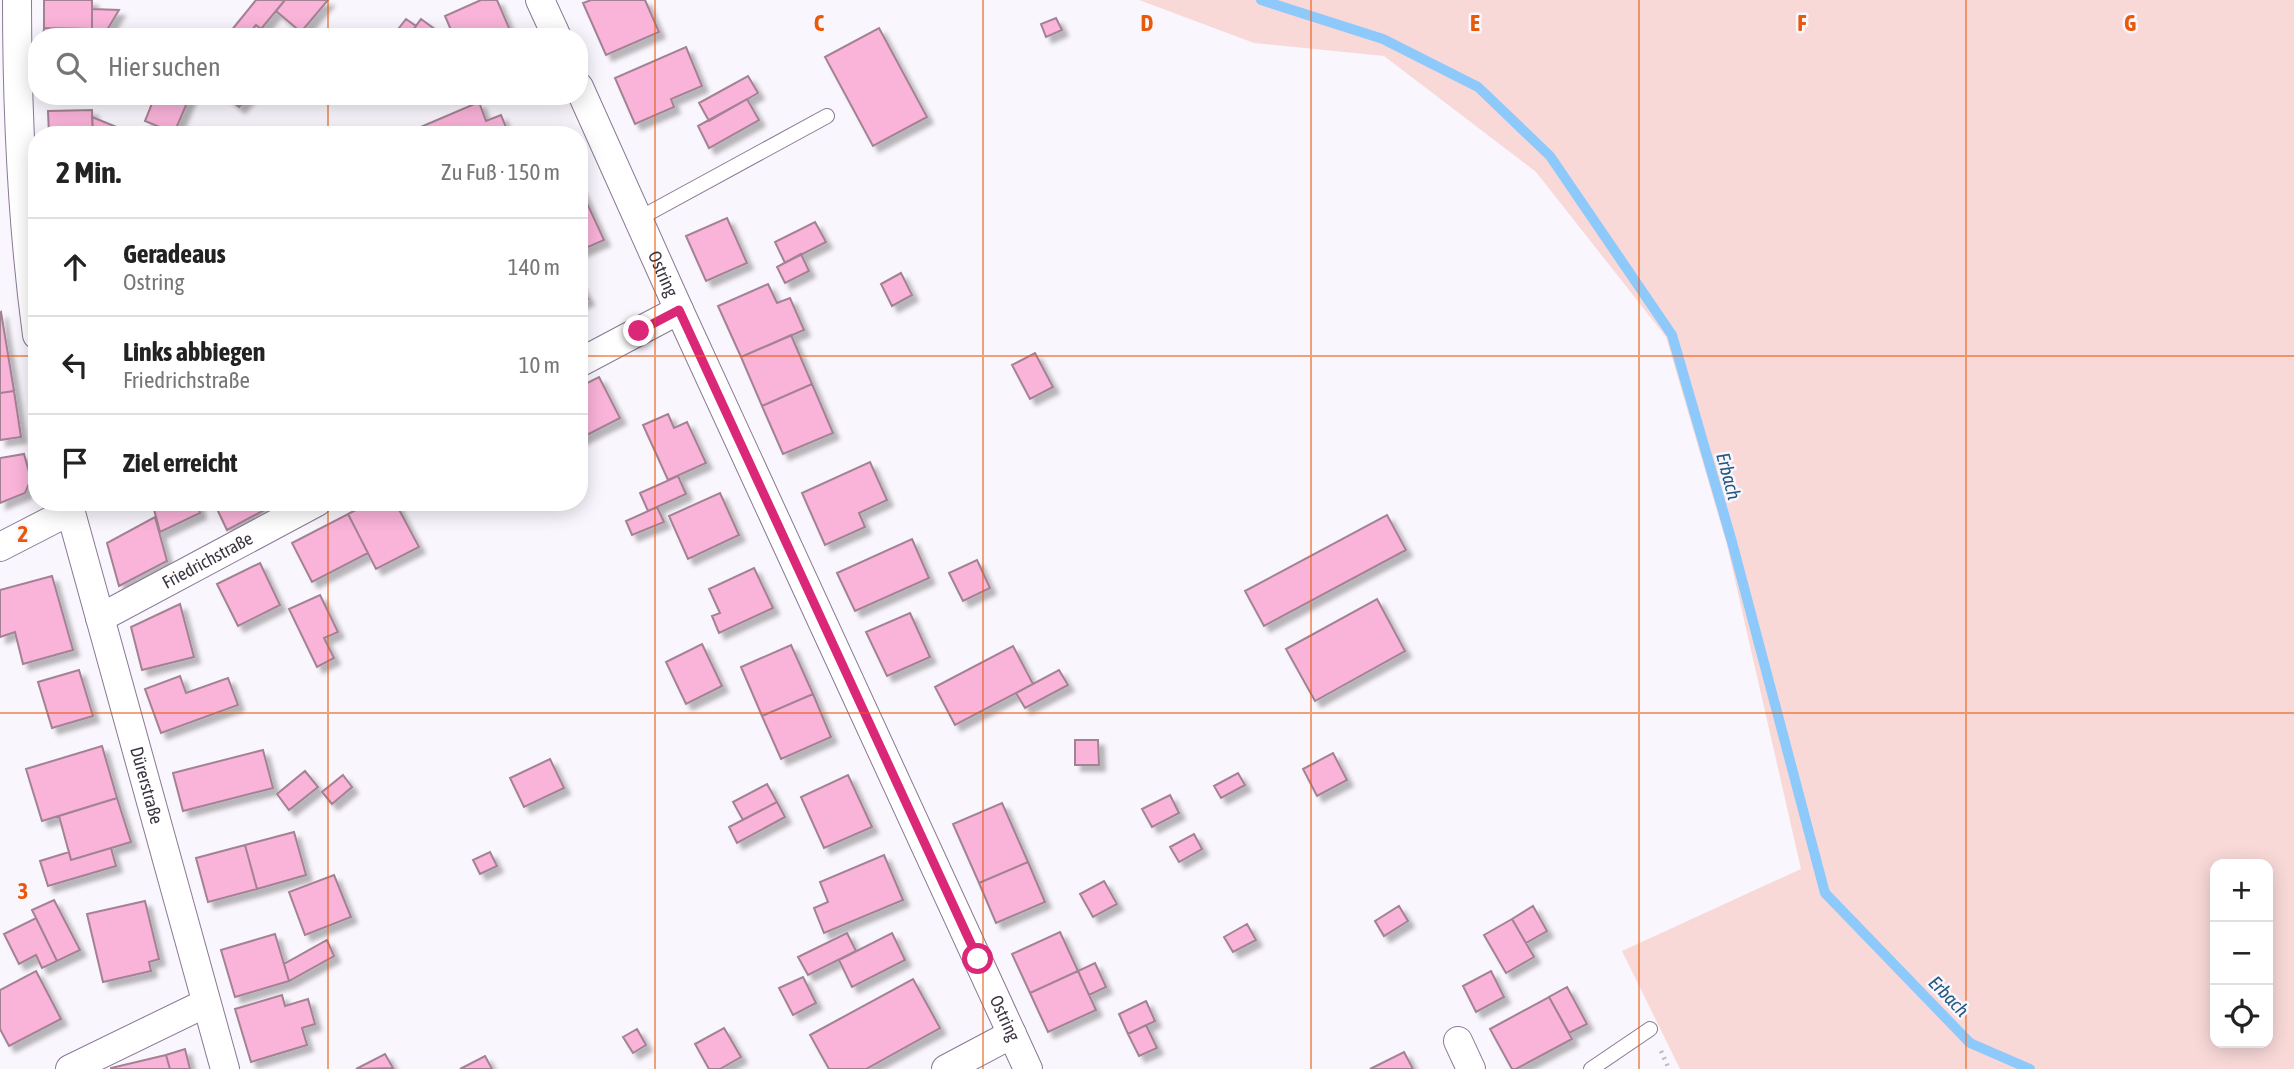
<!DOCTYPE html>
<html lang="de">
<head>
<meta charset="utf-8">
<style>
  body { margin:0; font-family:"Asap Condensed",sans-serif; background:#f2f2f2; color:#222 }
  .controls { position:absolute; right:21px; bottom:21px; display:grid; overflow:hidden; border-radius:14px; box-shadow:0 4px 18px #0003 }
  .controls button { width:63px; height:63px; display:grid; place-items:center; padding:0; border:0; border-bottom:2px solid #e0e0e0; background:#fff; color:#222; font:35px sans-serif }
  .stop { position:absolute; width:21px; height:21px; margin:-16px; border:5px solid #db2777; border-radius:50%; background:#fff }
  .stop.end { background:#db2777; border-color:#fff; box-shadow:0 2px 7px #0008 }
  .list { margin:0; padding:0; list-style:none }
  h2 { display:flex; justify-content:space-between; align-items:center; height:91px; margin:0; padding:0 28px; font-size:30px }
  h2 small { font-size:23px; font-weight:400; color:#767676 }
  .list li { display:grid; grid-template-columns:46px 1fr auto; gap:21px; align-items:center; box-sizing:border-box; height:98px; padding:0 28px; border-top:2px solid #e0e0e0 }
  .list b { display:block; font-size:26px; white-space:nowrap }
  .list p { margin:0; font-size:23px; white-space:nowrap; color:#767676 }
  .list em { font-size:23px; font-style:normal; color:#767676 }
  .icon { flex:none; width:38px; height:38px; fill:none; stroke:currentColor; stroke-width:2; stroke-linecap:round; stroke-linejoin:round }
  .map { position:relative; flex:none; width:2294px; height:1069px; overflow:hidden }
  .search { position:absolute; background:#fff; box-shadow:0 4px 18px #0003; left:28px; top:28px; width:560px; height:77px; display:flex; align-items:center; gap:18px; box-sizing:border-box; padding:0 24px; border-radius:28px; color:#767676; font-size:26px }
  .panel { position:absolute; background:#fff; box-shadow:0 4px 18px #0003; left:28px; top:126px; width:560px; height:385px; border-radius:28px }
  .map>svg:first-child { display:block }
  .green { fill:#f8d9d8; fill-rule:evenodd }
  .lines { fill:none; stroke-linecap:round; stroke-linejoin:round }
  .stream { stroke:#8dc9fb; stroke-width:10 }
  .building { fill:#fab3d9; stroke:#a38293; stroke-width:2; filter:url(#shadow) }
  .service-casing { stroke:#8a7895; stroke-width:16 }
  .minor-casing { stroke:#8a7895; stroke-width:30 }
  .path { stroke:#beb9c2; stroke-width:4.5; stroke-dasharray:2 5; stroke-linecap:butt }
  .service { stroke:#fff; stroke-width:14 }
  .minor { stroke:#fff; stroke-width:28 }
  .route { stroke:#db2777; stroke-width:9 }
  .grid { fill:none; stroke:#e8590c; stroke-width:2; stroke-opacity:0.55 }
  .labels { text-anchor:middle; stroke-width:5; stroke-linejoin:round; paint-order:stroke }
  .street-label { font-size:18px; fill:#3c3440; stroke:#faf6fd }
  .water-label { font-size:19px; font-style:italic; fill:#215882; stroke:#faf6fd }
  .grid-label { font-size:23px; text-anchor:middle; font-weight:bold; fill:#e8590c; stroke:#faf6fd; stroke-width:5; stroke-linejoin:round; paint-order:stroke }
</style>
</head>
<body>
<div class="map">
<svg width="2294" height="1069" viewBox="0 0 2294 1069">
  <defs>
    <filter id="shadow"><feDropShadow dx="6" dy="6" stdDeviation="2" flood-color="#0004"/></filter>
  </defs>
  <rect width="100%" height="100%" fill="#faf6fd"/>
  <!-- green -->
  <path class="green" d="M1139 0H2294V1069H1680L1622 951 1801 869 1727 545 1666 337 1536 172 1384 56 1254 43ZM2215 864H2268V1043H2215Z"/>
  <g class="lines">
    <!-- stream -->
    <path class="stream" d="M1261 0 1383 39 1478 87 1550 156 1672 335 1732 542 1825 893 1970 1043 2030 1069"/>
  </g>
  <!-- building -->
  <path class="building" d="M44 0H92V29L44 28Z
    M256 0H285L261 29 256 25 246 37H226Z
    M285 0H328L301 32 276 11Z
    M481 0H497L512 35 454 37 445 16Z
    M591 0H645L659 32 606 55 583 3Z
    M92 9 119 10 107 30 92 29Z
    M1056 18 1062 30 1046 37 1041 24Z
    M406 19 416 26 408 37H392Z
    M421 19 436 30 431 37H408Z
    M256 25 271 37H246Z
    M44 28 92 29V37H43Z
    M879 28 927 117 873 146 825 57Z
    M686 47 702 86 671 99 674 107 635 124 615 78Z
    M748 76 758 93 709 121 699 103Z
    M155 96H190L174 133 145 121Z
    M226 96H249L239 107Z
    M747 99 759 120 709 148 698 126Z
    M479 102 486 121 501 115 509 135H402Z
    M92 110 93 135H49L48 111Z
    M92 117 124 130 122 135H93Z
    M580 188 604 240 579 251V189Z
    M727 218 747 263 706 281 686 236Z
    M815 222 826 242 785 263 775 242Z
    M801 254 809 271 785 283 777 267Z
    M901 273 912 295 892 306 881 284Z
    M579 283 588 299 579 303Z
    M768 284 777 303 790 298 804 330 741 357 718 306Z
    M1 312 14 391 0 393V313Z
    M791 335 812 384 762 406 741 357Z
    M1035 353 1053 387 1030 399 1012 365Z
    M599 377 620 418 579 439V387Z
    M812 384 833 433 783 454 762 406Z
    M14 391 21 437 0 440V393Z
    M668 414 674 428 687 422 706 463 668 480 643 425Z
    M24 454 31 479 25 493 0 503V458Z
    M870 462 887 500 859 513 865 527 825 545 802 493Z
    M678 476 686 494 648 511 640 493Z
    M720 493 739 535 688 559 669 516Z
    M152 502H197L200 513 160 532Z
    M225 502H268L270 507 227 530 216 507Z
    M371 502H395L419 547 376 569 348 514Z
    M657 507 664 522 632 535 626 521Z
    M348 514 368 553 312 582 292 543Z
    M1387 515 1406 550 1264 626 1245 591Z
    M155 517 167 561 119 586 107 543Z
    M912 539 929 578 855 611 837 573Z
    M977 560 990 588 963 601 949 573Z
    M260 563 280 605 238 626 217 584Z
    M754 568 773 608 719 633 712 616 720 613 709 589Z
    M52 576 73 650 23 664 15 632 0 637V590Z
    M320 595 338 632 324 638 334 658 317 667 289 609Z
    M1377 599 1405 651 1315 701 1286 649Z
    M180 604 194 657 142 670 131 627Z
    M910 613 930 657 887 676 866 632Z
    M702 644 722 686 686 704 666 662Z
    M791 645 813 694 762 716 741 667Z
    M1013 646 1033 684 955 725 935 687Z
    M79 670 93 716 52 728 38 682Z
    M1059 670 1068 685 1025 708 1016 693Z
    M180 676 186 693 228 678 238 705 161 733 145 689Z
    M813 694 831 737 781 759 762 716Z
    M1075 740H1098L1099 765H1075Z
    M102 746 117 798 42 821 26 769Z
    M263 750 273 788 183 811 173 773Z
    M1333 753 1347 780 1317 796 1303 769Z
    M550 759 564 788 524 807 510 778Z
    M305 771 318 787 289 810 277 794Z
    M1238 773 1245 785 1221 798 1214 786Z
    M343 775 352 787 332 804 322 792Z
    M848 775 872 827 824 848 801 797Z
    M767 784 777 802 743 820 733 802Z
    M1170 795 1179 813 1152 827 1142 809Z
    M117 798 131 842 71 860 59 816Z
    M777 802 785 817 737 843 729 827Z
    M1002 803 1028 862 979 883 953 824Z
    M294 832 306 875 257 889 245 845Z
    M1194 834 1202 849 1179 862 1170 847Z
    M245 845 257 889 208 902 196 858Z
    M111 848 116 866 48 886 40 861 69 852 71 860Z
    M490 852 497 866 480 874 473 860Z
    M884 855 903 900 824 933 814 908 828 902 820 882Z
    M1028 862 1045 902 996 923 979 883Z
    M334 875 351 917 305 935 289 892Z
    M1104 881 1117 904 1093 917 1080 894Z
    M54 900 80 950 57 961 32 910Z
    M145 901 159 959 149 962 151 971 103 982 87 914Z
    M1399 906 1408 921 1384 936 1375 921Z
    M1533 906 1547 931 1526 943 1512 919Z
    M36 918 57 961 42 968 36 955 19 964 4 934Z
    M1512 919 1534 957 1506 973 1484 935Z
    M1247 924 1256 940 1233 952 1224 937Z
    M1060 932 1078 971 1030 993 1012 954Z
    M847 933 856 951 808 975 798 957Z
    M892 933 905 960 852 987 839 960Z
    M275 934 289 981 235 997 221 950Z
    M327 940 334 956 289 981 284 964Z
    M1095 963 1106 987 1089 995 1078 971Z
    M36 971 61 1019 9 1046 0 1029V990Z
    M1078 971 1096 1010 1048 1032 1030 993Z
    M1491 971 1504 997 1476 1012 1463 986Z
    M803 977 816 1003 793 1015 779 988Z
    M913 979 940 1028 866 1069H829L810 1035Z
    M1567 987 1587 1024 1569 1033 1549 997Z
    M282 995 285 1006 308 999 315 1024 302 1028 307 1045 251 1062 235 1009Z
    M1549 997 1572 1039 1516 1069H1512L1490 1029Z
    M1146 1001 1155 1021 1128 1034 1119 1014Z
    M1146 1025 1157 1048 1139 1056 1128 1034Z
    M724 1028 741 1057 720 1069H709L695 1044Z
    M637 1029 646 1045 633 1053 623 1037Z
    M185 1049 190 1069H170L166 1055Z
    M1404 1052 1413 1069H1370Z
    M385 1054 393 1068 356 1069Z
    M166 1055 170 1069H111V1068Z
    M485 1056 492 1069H460Z"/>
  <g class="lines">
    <!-- service casing -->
    <g class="service-casing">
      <path id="service" d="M638 219 827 116
        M1591 1069 1650 1029"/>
    </g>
    <!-- minor casing -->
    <g class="minor-casing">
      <g id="minor">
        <path d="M17 0C17 112 22 224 37 335"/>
        <path d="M540 0 557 37"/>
        <path id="s1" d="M579 87 679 310 1028 1069"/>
        <path d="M579 363 679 310"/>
        <path id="s2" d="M68 502 225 1069"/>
        <path d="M0 547 70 511"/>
        <path id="s3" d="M100 618 317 502"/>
        <path d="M1458 1041 1471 1069"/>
        <path d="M70 1069 206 1003"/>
        <path d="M946 1069 1012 1034"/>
      </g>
    </g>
    <!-- path -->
    <path class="path" d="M1661 1051 1669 1069"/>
    <!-- service -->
    <use href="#service" class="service"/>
    <!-- minor -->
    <use href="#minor" class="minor"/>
  </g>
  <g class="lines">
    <!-- route -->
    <path class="route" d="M639 331 679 310 978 959"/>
  </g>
  <!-- grid -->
  <path class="grid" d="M328 0V37M655 0V1069M983 0V1069M1311 0V1069M1639 0V1069M1966 0V1069M328 96V135M0 356H37M579 356H2294M328 502V1069M0 713H2294"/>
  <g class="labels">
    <!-- street labels -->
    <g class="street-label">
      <text dy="6" stroke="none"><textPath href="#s1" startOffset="205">Ostring</textPath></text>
      <text dy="6" stroke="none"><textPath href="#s3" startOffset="122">Friedrichstraße</textPath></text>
      <text dy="6" stroke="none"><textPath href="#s2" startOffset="294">Dürerstraße</textPath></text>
      <text dy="6" stroke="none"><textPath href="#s1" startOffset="1024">Ostring</textPath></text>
    </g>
    <!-- water labels -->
    <g class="water-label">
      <text transform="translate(1729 476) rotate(75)" y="7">Erbach</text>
      <text transform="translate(1949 996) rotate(46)" y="7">Erbach</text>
    </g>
  </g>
  <g class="grid-label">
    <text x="819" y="31">C</text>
    <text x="1147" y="31">D</text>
    <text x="1475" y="31">E</text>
    <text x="1802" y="31">F</text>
    <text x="2130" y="31">G</text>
    <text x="23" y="542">2</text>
    <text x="23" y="899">3</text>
  </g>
</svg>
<div class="controls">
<button>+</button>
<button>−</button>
<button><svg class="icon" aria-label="locate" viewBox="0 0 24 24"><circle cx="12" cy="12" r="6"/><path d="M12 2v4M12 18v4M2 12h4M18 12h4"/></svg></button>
</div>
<div class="stop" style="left:978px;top:959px"></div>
<div class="stop end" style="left:639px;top:331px"></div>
<div class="search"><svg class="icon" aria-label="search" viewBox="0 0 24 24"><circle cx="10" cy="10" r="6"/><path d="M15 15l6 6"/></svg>Hier suchen</div>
<section class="panel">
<h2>2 Min.<small>Zu Fuß · 150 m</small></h2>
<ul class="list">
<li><svg class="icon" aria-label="ahead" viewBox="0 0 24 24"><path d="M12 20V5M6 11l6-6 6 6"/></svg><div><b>Geradeaus</b><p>Ostring</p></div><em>140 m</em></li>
<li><svg class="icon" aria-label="left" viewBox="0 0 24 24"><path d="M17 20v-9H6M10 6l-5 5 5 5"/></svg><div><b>Links abbiegen</b><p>Friedrichstraße</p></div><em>10 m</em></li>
<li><svg class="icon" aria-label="arrive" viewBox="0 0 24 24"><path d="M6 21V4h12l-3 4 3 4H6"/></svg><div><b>Ziel erreicht</b></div></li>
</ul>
</section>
</div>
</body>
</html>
